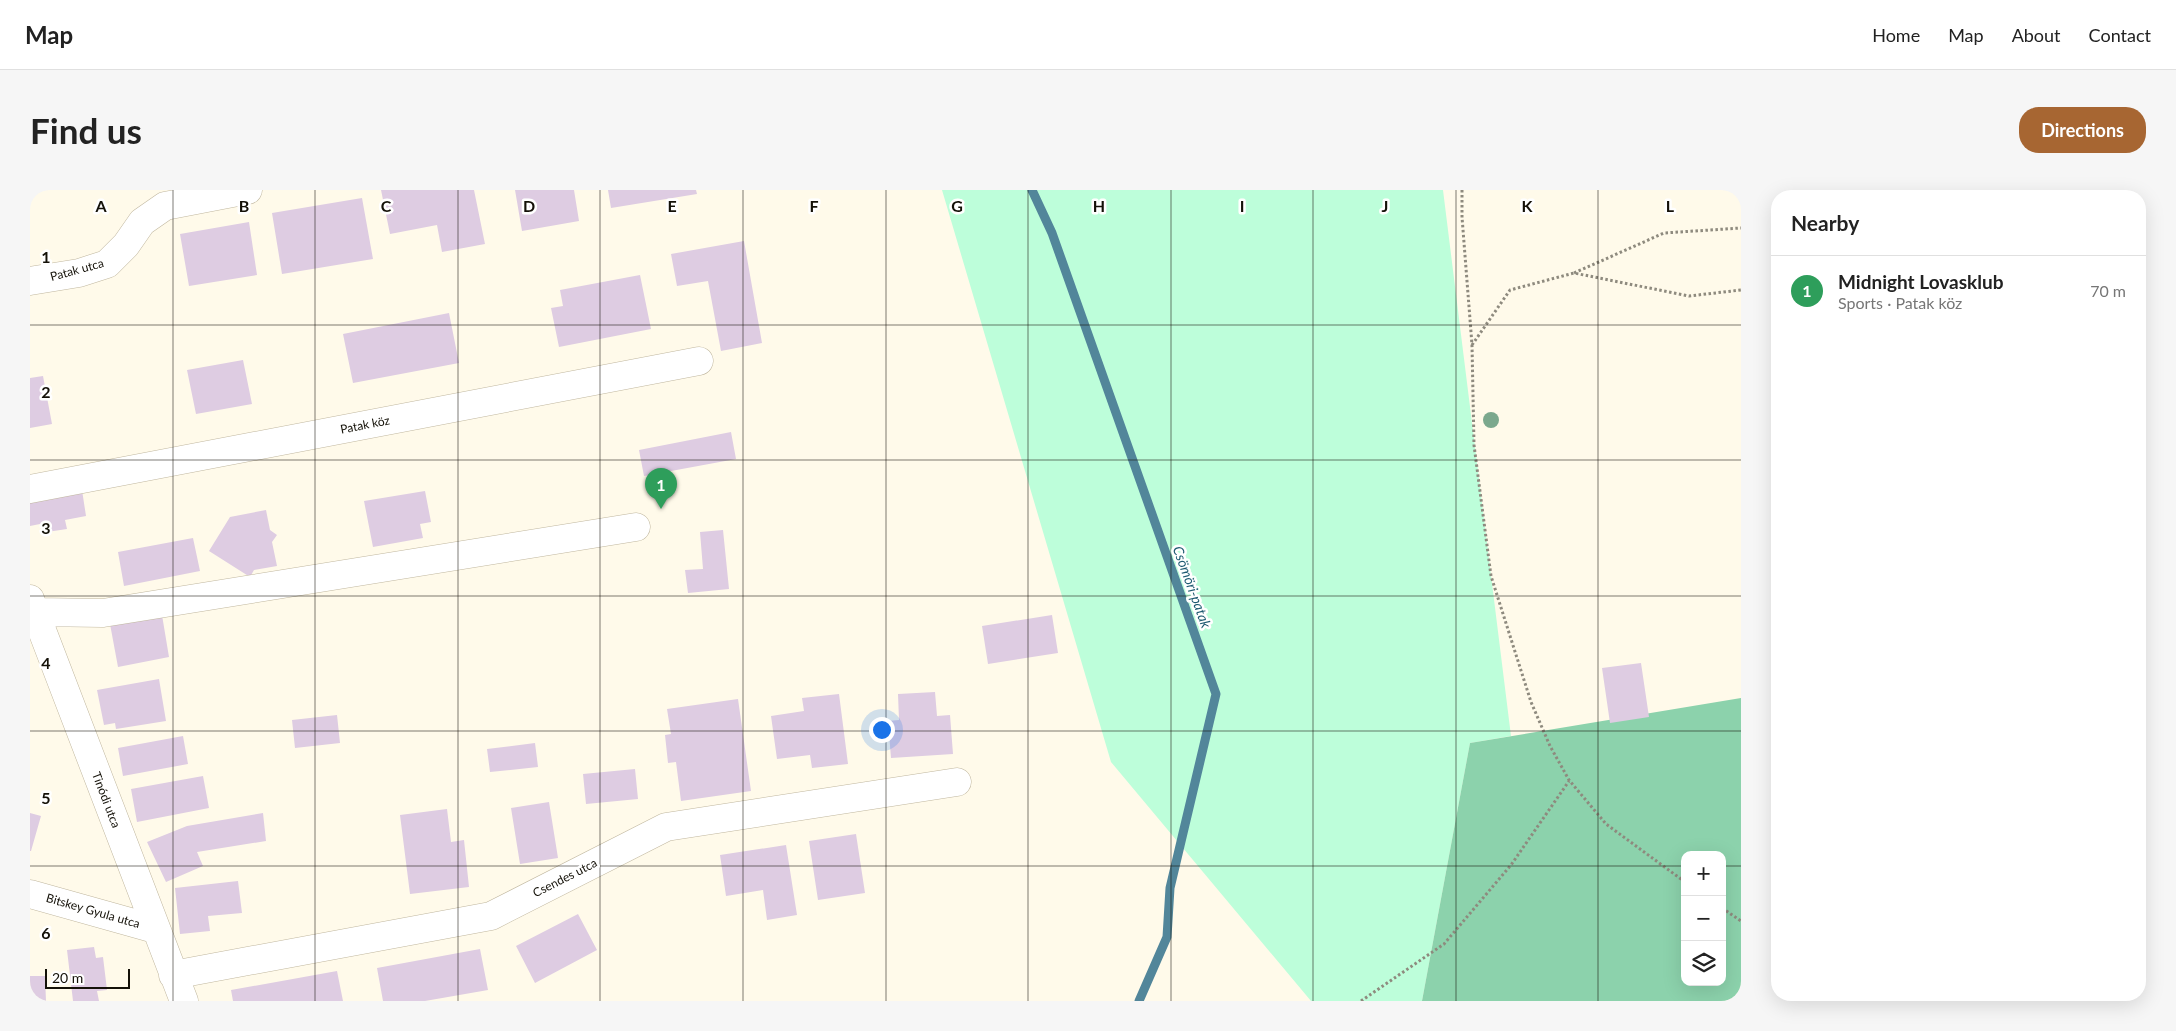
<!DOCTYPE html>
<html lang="en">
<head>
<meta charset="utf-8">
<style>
  body { margin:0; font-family:Lato,sans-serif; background:#f6f6f6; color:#222 }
  .controls { position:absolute; right:15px; bottom:15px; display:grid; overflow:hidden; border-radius:10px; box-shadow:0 5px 20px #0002 }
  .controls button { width:45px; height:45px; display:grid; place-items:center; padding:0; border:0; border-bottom:1px solid #e0e0e0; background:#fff; color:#222; font:25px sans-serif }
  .scale { position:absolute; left:15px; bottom:12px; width:85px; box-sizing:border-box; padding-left:5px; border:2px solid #141108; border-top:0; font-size:14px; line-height:18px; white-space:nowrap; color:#141108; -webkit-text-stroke:4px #fff; paint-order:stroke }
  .you { position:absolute; left:851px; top:539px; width:18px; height:18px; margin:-12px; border:4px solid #fff; border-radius:50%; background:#1a73e8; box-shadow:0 0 0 8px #1a73e833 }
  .badge { display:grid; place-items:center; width:32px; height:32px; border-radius:50%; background:#a76632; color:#fff; font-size:16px; font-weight:700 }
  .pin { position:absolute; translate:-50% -41px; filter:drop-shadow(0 1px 2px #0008) }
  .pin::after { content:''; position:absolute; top:26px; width:18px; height:15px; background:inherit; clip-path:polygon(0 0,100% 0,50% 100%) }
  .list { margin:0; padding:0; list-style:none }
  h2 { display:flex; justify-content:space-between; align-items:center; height:65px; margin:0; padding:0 20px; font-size:21px }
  h2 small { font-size:16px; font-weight:400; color:#767676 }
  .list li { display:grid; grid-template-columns:32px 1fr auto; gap:15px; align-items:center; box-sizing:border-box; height:70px; padding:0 20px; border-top:1px solid #e0e0e0 }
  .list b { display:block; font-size:19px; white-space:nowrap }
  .list p { margin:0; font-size:16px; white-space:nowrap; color:#767676 }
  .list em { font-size:16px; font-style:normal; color:#767676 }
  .icon { flex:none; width:28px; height:28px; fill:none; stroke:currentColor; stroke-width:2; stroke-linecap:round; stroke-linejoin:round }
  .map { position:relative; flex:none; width:1711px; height:811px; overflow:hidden; border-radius:20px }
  header { display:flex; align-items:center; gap:30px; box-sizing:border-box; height:70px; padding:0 25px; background:#fff; border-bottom:1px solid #e0e0e0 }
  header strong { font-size:24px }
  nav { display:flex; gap:28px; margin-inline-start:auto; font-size:18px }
  .intro { display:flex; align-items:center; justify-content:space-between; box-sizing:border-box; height:120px; padding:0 30px }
  h1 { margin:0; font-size:35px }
  .button { padding:12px 22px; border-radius:20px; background:#a76632; color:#fff; font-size:18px; font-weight:700 }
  main { display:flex; gap:30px; padding:0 30px }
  aside { flex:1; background:#fff; border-radius:20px; box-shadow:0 5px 20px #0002 }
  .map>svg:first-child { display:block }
  .green { fill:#bdfeda }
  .forest { fill:#8cd2ac; fill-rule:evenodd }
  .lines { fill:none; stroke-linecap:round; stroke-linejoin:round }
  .stream { stroke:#52869a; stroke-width:9 }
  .building { fill:#decce2 }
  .minor-casing { stroke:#c0b79f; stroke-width:29 }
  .path { stroke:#8e8a7e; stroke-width:3; stroke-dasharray:2.5 2.5; stroke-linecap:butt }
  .minor { stroke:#fff; stroke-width:28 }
  .tree { fill:#7ba88d }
  .grid { fill:none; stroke:#141108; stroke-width:1; stroke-opacity:0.55 }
  .labels { text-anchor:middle; stroke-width:5; stroke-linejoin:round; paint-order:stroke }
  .street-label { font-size:12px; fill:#141108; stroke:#fff }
  .water-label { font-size:14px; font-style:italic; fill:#1e5a71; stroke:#fff }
  .grid-label { font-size:16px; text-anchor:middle; font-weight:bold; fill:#141108; stroke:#fff; stroke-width:5; stroke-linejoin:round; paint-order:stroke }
</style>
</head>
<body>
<header>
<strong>Map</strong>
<nav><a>Home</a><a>Map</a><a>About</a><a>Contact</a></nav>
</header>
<div class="intro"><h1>Find us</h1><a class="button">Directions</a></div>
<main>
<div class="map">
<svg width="1711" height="811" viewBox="0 0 1711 811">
  <rect width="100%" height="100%" fill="#fffaea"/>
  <!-- green -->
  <path class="green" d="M912 0H1413L1481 546 1440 553 1392 811H1281L1081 572Z"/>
  <!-- forest -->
  <path class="forest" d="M1711 508V811H1392L1440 553ZM1655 665H1692V792H1655Z"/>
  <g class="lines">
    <!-- stream -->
    <path class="stream" d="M1002 0 1022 43 1186 504 1140 698 1137 747 1109 811"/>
  </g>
  <!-- building -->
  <path class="building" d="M351 0H444L455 54 412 62 407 35 360 44Z
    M485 0H544L549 31 492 41Z
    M578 0H666L667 4 581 18Z
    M332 8 343 69 252 84 242 23Z
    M219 32 227 85 159 96 150 44Z
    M714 51 732 153 691 161 678 91 647 96 641 64Z
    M610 85 621 139 529 157 521 118 533 116 530 100Z
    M419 123 429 173 323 193 313 144Z
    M213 170 222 214 166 224 157 180Z
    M13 186 22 234 0 238V188Z
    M701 242 706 269 614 286 609 260Z
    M52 300 56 326 35 330 37 339 17 342 15 333 0 336V309Z
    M395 301 401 332 390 334 393 348 343 357 334 311Z
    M236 320 240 340 247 345 242 352 247 376 224 380 220 387 179 361 200 327Z
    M693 340 699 399 658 403 655 380 673 379 670 342Z
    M163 348 170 381 94 396 88 362Z
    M132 425 139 467 88 477 80 434Z
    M1022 425 1028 463 958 474 952 436Z
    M1611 473 1619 527 1580 533 1572 478Z
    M129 489 136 531 86 539 85 533 74 535 67 500Z
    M905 502 907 526 920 525 923 564 861 568 858 531 869 530 868 504Z
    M809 504 818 574 782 578 780 565 747 569 741 526 774 521 772 508Z
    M708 509 721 601 651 611 646 572 638 573 635 545 641 544 637 519Z
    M307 525 310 553 265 558 262 530Z
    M153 546 158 574 93 586 88 558Z
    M505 553 508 577 460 582 457 559Z
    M605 579 608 609 556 614 553 584Z
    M173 586 179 618 107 632 101 599Z
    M519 612 528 668 490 674 481 618Z
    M417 619 421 652 434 650 439 697 380 704 370 625Z
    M0 623 11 626 1 661H0Z
    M233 623 236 651 167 662 173 676 136 692 117 652 157 636Z
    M826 644 835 703 788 710 779 651Z
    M756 655 767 725 737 730 733 700 696 706 690 665Z
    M208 691 212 723 178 726 180 741 150 744 145 698Z
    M548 724 567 760 505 793 486 756Z
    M64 757 66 768 73 767 77 800 67 801 69 811H43L37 760Z
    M450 759 458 800 395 811H353L347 778Z
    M307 781 313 811H203L201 800Z
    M0 786H15L16 811H0Z"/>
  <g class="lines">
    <!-- minor casing -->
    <g class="minor-casing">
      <path id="minor" d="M0 91 49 83 77 74 96 55 112 32 135 16 218 0
        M0 299 669 171
        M0 409 154 811
        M5 422 73 423 606 337
        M0 704 125 739
        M143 785 461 726 636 637 927 592"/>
    </g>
    <!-- path -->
    <path class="path" d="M1432 0V27L1442 155 1444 255 1461 386 1501 512 1520 556 1539 590 1576 634 1655 692
      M1544 83 1634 43 1711 38
      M1442 155 1480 100 1544 83 1659 106 1711 100
      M1692 718 1711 731
      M1331 811 1414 754 1481 675 1539 591"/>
    <!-- minor -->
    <use href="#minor" class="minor"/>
  </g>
  <!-- trees -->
  <circle class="tree" cx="1461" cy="230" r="8"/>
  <!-- grid -->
  <path class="grid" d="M143 0V811M285 0V811M428 0V811M570 0V811M713 0V811M856 0V811M998 0V811M1141 0V811M1283 0V811M1426 0V811M1568 0V811M0 135H1711M0 270H1711M0 406H1711M0 541H1711M0 676H1655M1692 676H1711"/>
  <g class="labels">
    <!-- street labels -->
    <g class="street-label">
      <text transform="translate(47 80) rotate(-15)" y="4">Patak utca</text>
      <text transform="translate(335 235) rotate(-11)" y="4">Patak köz</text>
      <text transform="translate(76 610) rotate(69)" y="4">Tinódi utca</text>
      <text transform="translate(535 688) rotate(-27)" y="4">Csendes utca</text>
      <text transform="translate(63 721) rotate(16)" y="4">Bitskey Gyula utca</text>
    </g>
    <!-- water labels -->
    <g class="water-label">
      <text transform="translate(1162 397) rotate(70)" y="5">Csömöri-patak</text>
    </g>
  </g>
  <g class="grid-label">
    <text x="71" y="22">A</text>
    <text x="214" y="22">B</text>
    <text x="356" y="22">C</text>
    <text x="499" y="22">D</text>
    <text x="642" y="22">E</text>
    <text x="784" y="22">F</text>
    <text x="927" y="22">G</text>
    <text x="1069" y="22">H</text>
    <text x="1212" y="22">I</text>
    <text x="1355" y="22">J</text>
    <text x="1497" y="22">K</text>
    <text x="1640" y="22">L</text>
    <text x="16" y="73">1</text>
    <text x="16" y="208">2</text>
    <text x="16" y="344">3</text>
    <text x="16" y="479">4</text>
    <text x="16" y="614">5</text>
    <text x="16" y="749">6</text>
  </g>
</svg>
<div class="controls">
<button>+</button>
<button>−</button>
<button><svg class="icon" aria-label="layers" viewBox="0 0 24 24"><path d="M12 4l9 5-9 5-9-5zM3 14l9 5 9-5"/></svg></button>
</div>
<div class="scale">20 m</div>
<div class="you"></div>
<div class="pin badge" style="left:631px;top:319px;background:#2e9e5b">1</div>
</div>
<aside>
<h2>Nearby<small></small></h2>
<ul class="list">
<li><span class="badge" style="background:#2e9e5b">1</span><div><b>Midnight Lovasklub</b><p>Sports · Patak köz</p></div><em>70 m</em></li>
</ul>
</aside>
</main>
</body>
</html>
